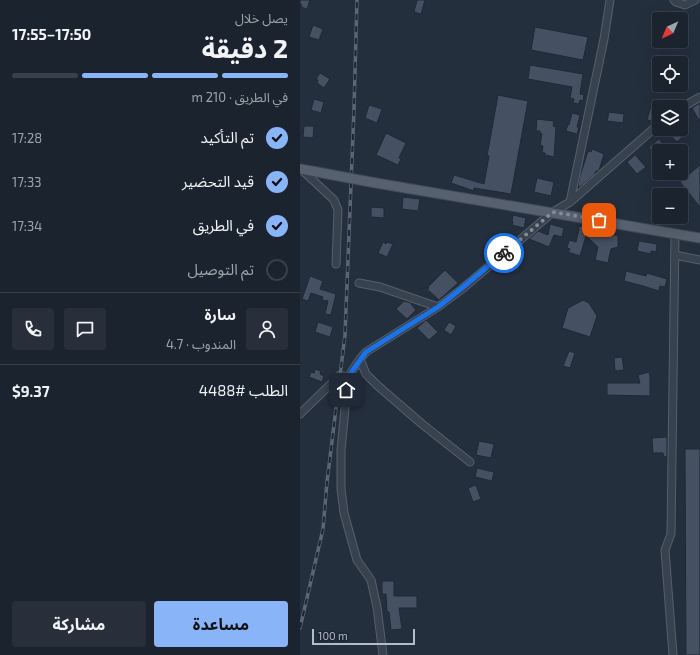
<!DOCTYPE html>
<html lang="ar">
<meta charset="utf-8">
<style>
:root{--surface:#1b232e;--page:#282f3a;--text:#f1f3f6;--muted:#a0a4aa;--line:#39404a;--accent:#8ab4f8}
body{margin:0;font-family:"Exo 2","Noto Sans Arabic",sans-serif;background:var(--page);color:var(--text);direction:rtl;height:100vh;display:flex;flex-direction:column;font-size:15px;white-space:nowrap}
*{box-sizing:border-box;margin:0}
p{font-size:13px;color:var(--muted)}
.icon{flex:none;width:22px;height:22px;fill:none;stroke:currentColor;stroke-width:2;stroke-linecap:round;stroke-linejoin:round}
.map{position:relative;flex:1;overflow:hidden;direction:ltr}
.sheet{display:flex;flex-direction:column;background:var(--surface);width:300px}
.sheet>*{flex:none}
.needle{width:26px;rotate:224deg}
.buttons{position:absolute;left:352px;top:12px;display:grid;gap:8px}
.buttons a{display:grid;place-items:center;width:36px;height:36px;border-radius:4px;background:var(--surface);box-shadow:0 4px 16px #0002,0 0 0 1px var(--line);font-size:20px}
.scale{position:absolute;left:12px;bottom:10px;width:103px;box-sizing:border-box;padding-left:4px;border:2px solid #b4bcc9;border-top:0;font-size:11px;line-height:14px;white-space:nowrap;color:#b4bcc9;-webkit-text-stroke:3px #1d2633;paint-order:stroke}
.pin{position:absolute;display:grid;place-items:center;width:34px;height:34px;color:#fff;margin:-17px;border-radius:8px;box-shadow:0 2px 6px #0006}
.courier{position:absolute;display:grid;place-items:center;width:40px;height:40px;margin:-20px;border:3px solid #1a73e8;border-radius:50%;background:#fff;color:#222;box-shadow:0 1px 5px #0007}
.summary em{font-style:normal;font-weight:700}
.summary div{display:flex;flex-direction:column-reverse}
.summary{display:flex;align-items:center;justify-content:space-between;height:68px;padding:0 12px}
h1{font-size:26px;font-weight:700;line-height:30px}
.bar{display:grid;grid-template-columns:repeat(4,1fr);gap:6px 4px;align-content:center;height:48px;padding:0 12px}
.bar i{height:5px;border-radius:3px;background:var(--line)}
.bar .current{background:var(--accent)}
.bar p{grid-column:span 4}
.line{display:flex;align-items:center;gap:10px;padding:0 12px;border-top:1px solid var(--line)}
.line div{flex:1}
.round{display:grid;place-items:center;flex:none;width:42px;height:42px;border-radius:4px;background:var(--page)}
ol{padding:0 12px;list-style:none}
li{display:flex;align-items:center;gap:12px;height:44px}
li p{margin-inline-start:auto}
li .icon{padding:4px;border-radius:50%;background:var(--accent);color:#111;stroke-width:4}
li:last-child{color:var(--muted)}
li i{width:22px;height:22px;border:2px solid var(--line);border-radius:50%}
.primary-button{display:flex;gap:8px;margin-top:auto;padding:8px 12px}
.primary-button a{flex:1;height:46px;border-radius:4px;background:var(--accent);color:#111;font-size:16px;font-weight:700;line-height:46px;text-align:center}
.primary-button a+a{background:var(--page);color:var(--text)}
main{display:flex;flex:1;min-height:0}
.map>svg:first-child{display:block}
.building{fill:#455162;stroke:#1f2835}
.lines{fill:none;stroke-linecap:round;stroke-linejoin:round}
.minor-casing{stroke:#565f6c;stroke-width:9}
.major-casing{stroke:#414a57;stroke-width:11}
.minor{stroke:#38414e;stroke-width:7}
.major{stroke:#56606e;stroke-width:9}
.rail-casing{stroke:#5a6575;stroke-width:3.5}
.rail{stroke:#1d2633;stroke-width:2;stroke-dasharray:6;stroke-linecap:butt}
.major-bridge-casing{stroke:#414a57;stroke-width:11;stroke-linecap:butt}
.major-bridge{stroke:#56606e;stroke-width:9}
.done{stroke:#828b98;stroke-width:4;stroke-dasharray:0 7.2}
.route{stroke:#1a73e8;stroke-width:5}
</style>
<main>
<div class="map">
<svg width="400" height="655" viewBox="0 0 400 655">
<rect width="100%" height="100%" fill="#242f3e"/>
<!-- building -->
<path class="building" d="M0,0H10L7,9L1,7L2,5L0,4Z
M117,0H125L121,14L114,12Z
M13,25L23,29L19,40L9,37Z
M235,27L288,37L283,60L231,50Z
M230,65L283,74L280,94L284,95L283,101L280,100L279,104L273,103L274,99L270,98L272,87L228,79Z
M20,73L30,79L24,88L17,83L18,80L16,79Z
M198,95L228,101L211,194L174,188V191L151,183L154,175L184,184L189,156H187Z
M14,99L24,102L21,113L11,110Z
M400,103V122L392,108Z
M69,105L82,109L77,123L65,118Z
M351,105L359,107L357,120L354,121L347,120Z
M309,112L324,114L323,123L307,121Z
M272,113L280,115L277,127H279L277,134L266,131L268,124L269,125Z
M237,119L254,121L253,126L256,127L254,157L245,155V153H242L243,146L240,145L242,134L240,133V131H236Z
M4,126H14L13,138L3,137Z
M364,129H380L385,135L377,142L370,135L367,138L361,132Z
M86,133L106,143L99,158L101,159L98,165L76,155Z
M359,139L368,151H359V153L355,156L349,147Z
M292,149L304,154L299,170L298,171H296L294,175L280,187L278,186L280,176L288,151L291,152Z
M335,155L346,167L337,174L327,162Z
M400,165V207L380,182Z
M237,178L254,182L251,196L234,192Z
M103,197L120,199L118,211L102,209Z
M71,207L84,208V218L71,217Z
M213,215L226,218L224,228L212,225L213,222L212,221Z
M250,224L264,228L262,237L254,235L249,247L229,239L238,231L248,235Z
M280,226L310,235H318V247L311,249L308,263L295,260L298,247L286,236L280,256L268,252L270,249L267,248L269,240L276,242L279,229L277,227H280Z
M339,241L357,244L356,252L351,251V254L337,251Z
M83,242L86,244L87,242L93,244L87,257L78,253Z
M145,270L158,283L139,300L127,289L129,288L128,287Z
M326,271L346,276L347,273L367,279L365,287L360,286L359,291L343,286L324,281Z
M10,276L23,281L20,289L36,294L31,315L25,314L28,301L22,300L23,297L11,293L8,301L2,299Z
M283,300L289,303L297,316L290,337L262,328L268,308Z
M104,301L111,303V304L116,310L107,319L96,309Z
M126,320L138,332L129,340L117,328Z
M18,322L33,327L30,337L15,332Z
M149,322L156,326L151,335L144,330Z
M269,351L275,353L270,368L263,366Z
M322,357L324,370L315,371L314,358Z
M15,369L21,371L20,374L24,376L22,382L9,377L11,372L14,373Z
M349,372L350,377V396L307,395V383H340L338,375Z
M367,437V456L364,457L363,453H353L352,438Z
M179,441L194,444L191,458L176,455Z
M385,449H400V655H386Z
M177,468L194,472L192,481L175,477Z
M176,485L181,499L173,502L168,488Z
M82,581H94V596H117V608H99L102,629L91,630L89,612H87L86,594H82Z"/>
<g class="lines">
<!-- minor casing -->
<g class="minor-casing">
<path id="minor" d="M374,0L376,2L385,5L395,0
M381,108L400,97
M1,169L34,200L38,210L36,264
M270,202L304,39L310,0
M375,255L400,260
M59,283L80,287L138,307
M60,359L66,374L78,386L122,424L170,462
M48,377L41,450V489L44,513L57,560L71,580L77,607L83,655
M0,414L40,375L48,377L60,359L66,352L138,307L162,289L253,212L270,202L359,124
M373,655L365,550L371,534L375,234"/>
</g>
<!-- major casing -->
<g class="major-casing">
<path id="major" d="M0,169L17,172
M76,183L400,238"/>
</g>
<!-- minor -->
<use href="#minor" class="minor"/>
<!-- major -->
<use href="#major" class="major"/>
<!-- rail casing -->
<g class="rail-casing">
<path id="rail" d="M0,628L23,529L27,482L45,335L54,109L57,0"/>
</g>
<!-- rail -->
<use href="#rail" class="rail"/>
<!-- major-bridge casing -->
<g class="major-bridge-casing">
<path id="major-bridge" d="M17,172L76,183"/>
</g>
<!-- major-bridge -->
<use href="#major-bridge" class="major-bridge"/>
</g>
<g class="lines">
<!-- done -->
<path class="done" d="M204,253L253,212L299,220"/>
<!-- route -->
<path class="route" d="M46,390L48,377L66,352L138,307L162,288L204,253"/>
</g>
</svg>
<div class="buttons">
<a><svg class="needle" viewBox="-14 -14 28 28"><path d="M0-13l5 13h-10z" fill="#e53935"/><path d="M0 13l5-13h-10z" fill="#a0a4aa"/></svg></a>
<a><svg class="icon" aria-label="locate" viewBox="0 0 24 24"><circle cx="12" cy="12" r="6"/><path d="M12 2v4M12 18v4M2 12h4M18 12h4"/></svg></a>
<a><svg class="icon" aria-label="layers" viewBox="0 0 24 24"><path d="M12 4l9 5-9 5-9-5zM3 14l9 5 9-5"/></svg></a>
<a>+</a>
<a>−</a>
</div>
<div class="scale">100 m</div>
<div class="pin" style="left:299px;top:220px;background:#ea580c"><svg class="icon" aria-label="bag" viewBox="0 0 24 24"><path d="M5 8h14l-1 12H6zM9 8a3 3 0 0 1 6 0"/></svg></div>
<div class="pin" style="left:46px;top:390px;background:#1f2937"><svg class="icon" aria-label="home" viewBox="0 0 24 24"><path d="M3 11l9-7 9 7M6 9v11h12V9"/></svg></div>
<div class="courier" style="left:204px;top:253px"><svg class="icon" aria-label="bike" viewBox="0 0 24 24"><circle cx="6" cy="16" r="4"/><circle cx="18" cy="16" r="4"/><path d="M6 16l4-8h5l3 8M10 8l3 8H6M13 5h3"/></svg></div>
</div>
<section class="sheet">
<div class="summary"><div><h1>2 دقيقة</h1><p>يصل خلال</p></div><em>17:50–17:55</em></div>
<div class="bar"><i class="current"></i><i class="current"></i><i class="current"></i><i></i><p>في الطريق · 210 m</p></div>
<ol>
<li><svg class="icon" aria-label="check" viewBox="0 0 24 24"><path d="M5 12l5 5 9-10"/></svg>تم التأكيد<p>17:28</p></li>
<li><svg class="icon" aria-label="check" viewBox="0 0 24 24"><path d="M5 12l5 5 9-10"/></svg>قيد التحضير<p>17:33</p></li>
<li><svg class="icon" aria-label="check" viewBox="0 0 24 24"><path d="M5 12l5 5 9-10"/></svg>في الطريق<p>17:34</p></li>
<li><i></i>تم التوصيل</li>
</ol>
<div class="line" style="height:72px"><a class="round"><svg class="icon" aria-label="person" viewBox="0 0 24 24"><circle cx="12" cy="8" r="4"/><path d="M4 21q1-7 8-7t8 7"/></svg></a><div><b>سارة</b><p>المندوب · 4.7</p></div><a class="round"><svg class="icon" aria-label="chat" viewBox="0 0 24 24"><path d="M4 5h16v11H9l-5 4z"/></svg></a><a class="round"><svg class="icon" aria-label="phone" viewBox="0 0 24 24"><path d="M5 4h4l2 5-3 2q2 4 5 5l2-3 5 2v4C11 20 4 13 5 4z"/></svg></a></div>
<div class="line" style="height:52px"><div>الطلب #4488</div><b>$9.37</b></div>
<div class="primary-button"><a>مساعدة</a><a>مشاركة</a></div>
</section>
</main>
